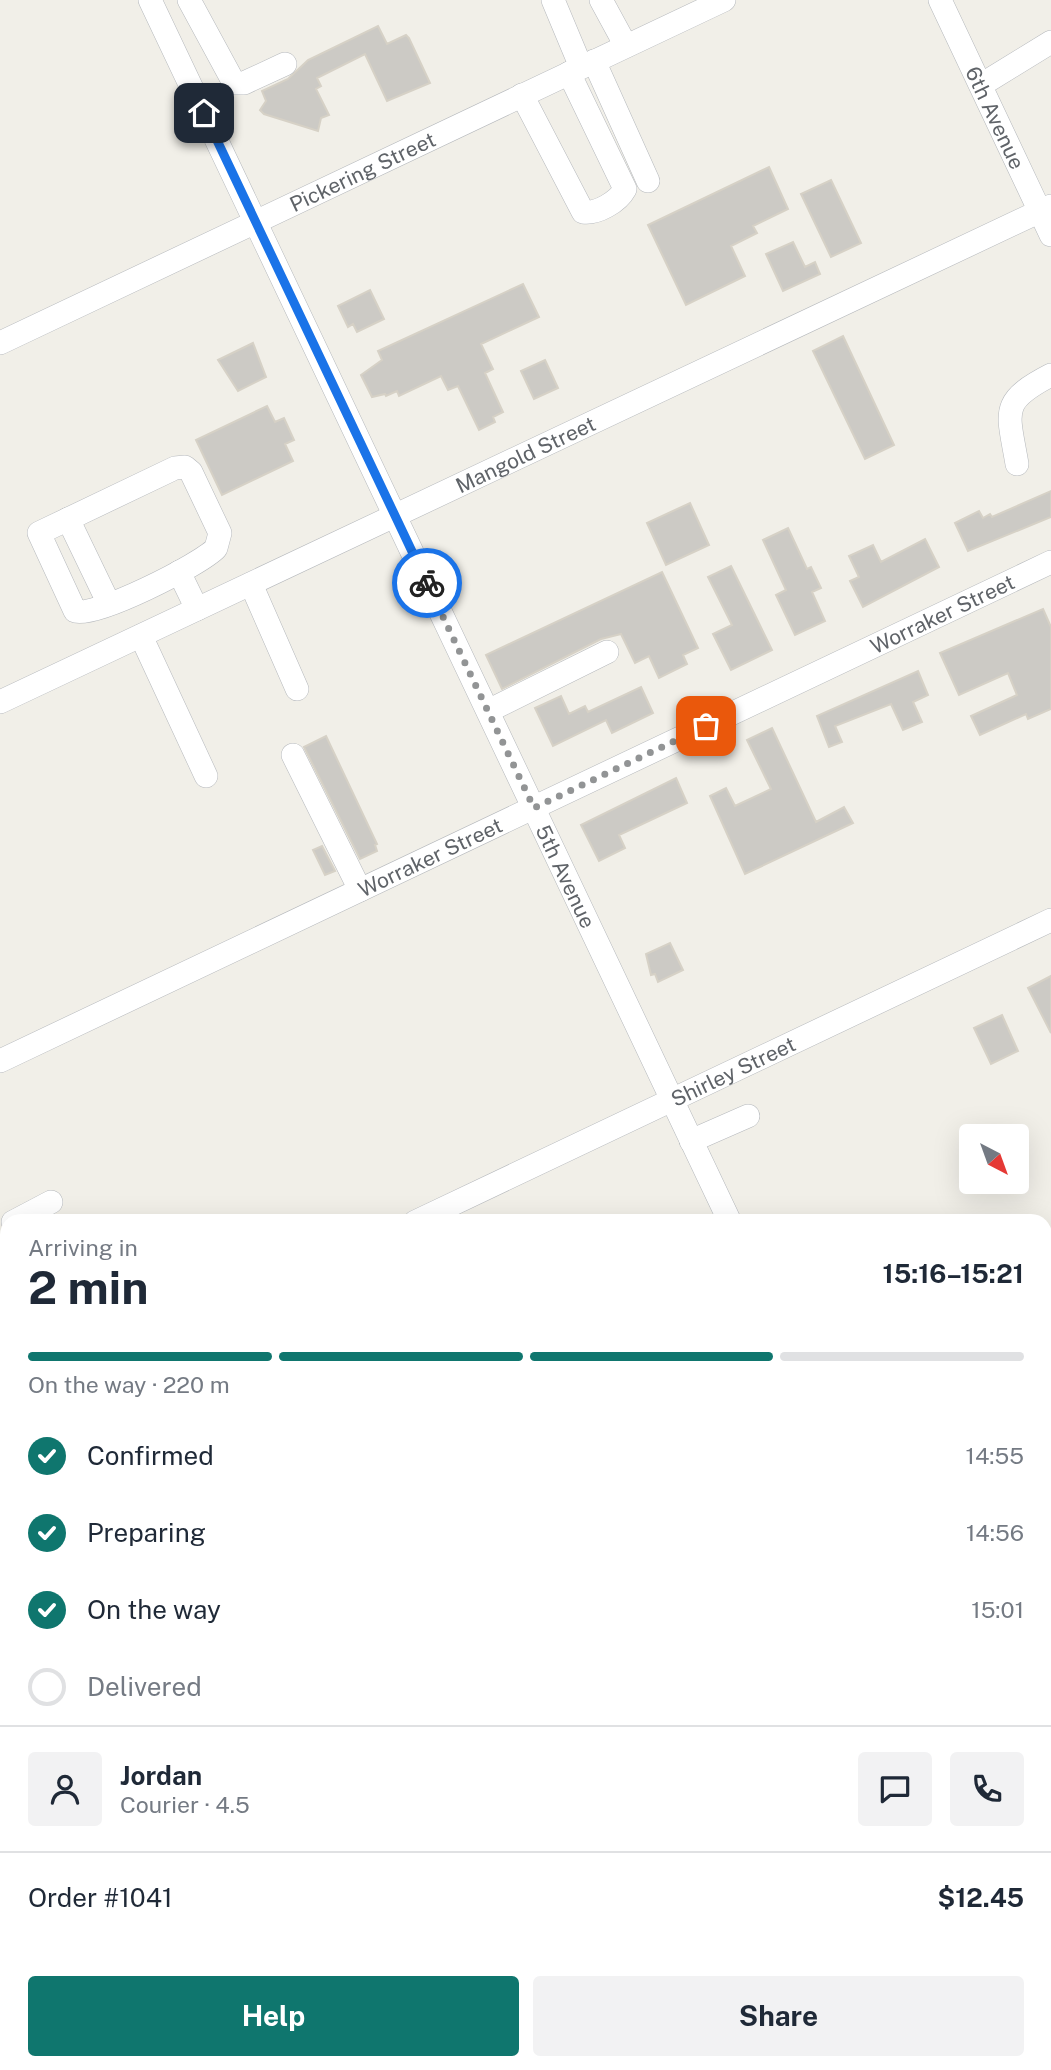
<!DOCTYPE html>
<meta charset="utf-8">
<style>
:root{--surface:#fff;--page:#f2f2f3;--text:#1f2937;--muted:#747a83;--line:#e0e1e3;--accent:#0f766e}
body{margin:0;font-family:"Public Sans",sans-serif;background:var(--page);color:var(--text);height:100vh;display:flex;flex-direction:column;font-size:26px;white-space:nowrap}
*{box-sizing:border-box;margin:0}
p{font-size:23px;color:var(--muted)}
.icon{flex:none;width:38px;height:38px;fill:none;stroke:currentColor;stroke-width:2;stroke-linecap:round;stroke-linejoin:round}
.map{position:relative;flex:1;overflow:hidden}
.side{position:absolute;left:0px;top:1214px;width:1052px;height:856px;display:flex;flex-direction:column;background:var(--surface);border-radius:21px 21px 0 0;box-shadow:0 7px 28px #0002}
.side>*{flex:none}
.needle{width:46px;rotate:139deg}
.tools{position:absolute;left:959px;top:1124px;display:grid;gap:14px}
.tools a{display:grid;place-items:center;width:70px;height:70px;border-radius:7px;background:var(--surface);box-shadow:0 7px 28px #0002;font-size:35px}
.pin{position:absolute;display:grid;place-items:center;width:60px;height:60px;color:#fff;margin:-30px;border-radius:14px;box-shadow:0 4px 10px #0006}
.courier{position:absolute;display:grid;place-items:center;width:70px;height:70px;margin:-35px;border:5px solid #1a73e8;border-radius:50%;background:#fff;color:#222;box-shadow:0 2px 9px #0007}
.head em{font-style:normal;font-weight:700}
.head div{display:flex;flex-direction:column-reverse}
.head{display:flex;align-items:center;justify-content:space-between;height:119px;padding:0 28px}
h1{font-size:46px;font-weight:700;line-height:52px}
.bar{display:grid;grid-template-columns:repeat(4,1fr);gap:10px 7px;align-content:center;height:84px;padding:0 28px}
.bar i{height:9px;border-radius:5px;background:var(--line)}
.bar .active{background:var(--accent)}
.bar p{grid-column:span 4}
.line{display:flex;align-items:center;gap:18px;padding:0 28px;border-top:2px solid var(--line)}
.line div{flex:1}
.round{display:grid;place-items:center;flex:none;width:74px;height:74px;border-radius:7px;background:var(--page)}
ol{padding:0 28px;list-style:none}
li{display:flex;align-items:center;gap:21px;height:77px}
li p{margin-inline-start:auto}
li .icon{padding:7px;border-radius:50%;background:var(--accent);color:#fff;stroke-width:4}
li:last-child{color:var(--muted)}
li i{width:38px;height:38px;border:4px solid var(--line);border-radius:50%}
.primary-button{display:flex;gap:14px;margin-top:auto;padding:14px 28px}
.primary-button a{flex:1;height:80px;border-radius:7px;background:var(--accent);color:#fff;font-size:28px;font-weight:700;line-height:80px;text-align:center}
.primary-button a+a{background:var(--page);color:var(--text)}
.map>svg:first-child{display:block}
.building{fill:#cccac5;stroke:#d6d1c6;stroke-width:2}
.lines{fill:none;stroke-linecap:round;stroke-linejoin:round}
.minor-casing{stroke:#b5b8bc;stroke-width:24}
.minor{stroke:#fff;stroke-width:23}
.done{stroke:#929495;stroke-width:7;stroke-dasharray:0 12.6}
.route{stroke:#1a73e8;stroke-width:9}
.labels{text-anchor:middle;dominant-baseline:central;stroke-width:7;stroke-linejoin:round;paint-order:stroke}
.street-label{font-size:21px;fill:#5f6368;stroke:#fff}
</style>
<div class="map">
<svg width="1051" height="2070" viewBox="0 0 1051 2070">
<rect width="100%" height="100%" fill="#f1efe8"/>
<!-- building -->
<path class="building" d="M378,26L387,44L406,35L409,38L430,83L387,101L365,54L317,78L321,86L316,89L329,115L321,118L318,131L264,114L260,110L266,101L262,91L288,79L308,60Z
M769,167L788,209L753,226L757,233L731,246L745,276L686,305L648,225Z
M831,180L861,243L831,257L801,194Z
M793,242L805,267L815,262L820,274L783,291L766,254Z
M523,284L539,317L481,344L493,369L485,373L503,412L493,417L495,422L479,430L458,386L448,390L441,376L399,396L397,391L386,396L385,394L372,397L361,375L382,360L378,351Z
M370,290L384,319L357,332L353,324L348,327L338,306Z
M843,336L894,445L865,459L813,351Z
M253,343L266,377L238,391L218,360Z
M545,360L558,388L534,399L521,371Z
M267,406L275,422L284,418L294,440L285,444L293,461L222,495L196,440Z
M1051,491V517L968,551L955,523L979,511L983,518L990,514L992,517Z
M690,503L709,545L666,565L647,523Z
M788,528L807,569L811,567L821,588L812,592L825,621L795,635L776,595L786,590L763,540Z
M925,539L939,567L863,607L850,581L859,577L849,556L873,545L881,562Z
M731,566L772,650L731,670L713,634L732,625L708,577Z
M662,572L698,648L683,655L687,664L659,678L649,656L635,663L621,634L601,639L502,689L486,655Z
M1043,609L1051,627V709L1028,719L1026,714L980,735L971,716L1017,695L1008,673L959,695L940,653Z
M918,671L928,695L913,702L922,722L903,730L891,704L835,726L842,742L829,747L817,716Z
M641,687L653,713L612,733L606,720L553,746L535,708L561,696L569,714L585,706L588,712Z
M772,728L816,822L844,807L853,823L745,874L710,796L726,788L735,806L771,789L747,740Z
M326,736L377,844L375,845L377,851L360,859L304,747Z
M676,778L687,803L619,835L625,848L599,861L581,825Z
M322,846L335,871L325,875L313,850Z
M670,943L683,970L658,982L655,974L651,975L646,954Z
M1051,976V1033L1028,988Z
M1002,1015L1018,1051L991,1064L974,1028Z"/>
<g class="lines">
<!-- minor casing -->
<g class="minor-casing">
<g id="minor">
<path id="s1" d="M150,0L730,1222"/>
<path d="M189,0L234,83H244L285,64"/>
<path d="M553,0L581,67"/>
<path d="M601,0L626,46"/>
<path id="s2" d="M940,0L1051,235"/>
<path d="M594,61L648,181"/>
<path d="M981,85L1051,42"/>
<path d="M522,95L583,212C597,214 618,202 625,189L569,73"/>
<path id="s3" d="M0,343L724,0"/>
<path d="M1017,464C1008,411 999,402 1051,375"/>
<path d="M185,467L191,472L220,533L216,548C202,564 91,620 75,611L39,533L175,468Z"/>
<path d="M68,519L109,604"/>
<path d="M179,572L197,609"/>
<path d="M251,584L297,689"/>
<path d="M141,636L206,776"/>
<path id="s4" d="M0,702L1051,206"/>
<path d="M488,711L607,652"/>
<path d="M293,755L360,890"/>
<path id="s5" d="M0,1061L1051,562"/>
<path d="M691,1141L748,1116"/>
<path d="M13,1222L51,1202"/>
<path id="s6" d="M415,1222L1051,920"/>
<path d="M1045,1283L1051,1280"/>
<path d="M0,1345L7,1360"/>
<path d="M0,1419L7,1416"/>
<path d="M1045,1645L1051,1642"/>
<path d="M0,1779L7,1776"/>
<path d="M1045,1888L1051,1901"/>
<path d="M1045,2006L1051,2003"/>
<path d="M340,2063L344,2070"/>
<path d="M147,2070L161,2063"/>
<path d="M908,2070L923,2063"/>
</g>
</g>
<!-- minor -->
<use href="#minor" class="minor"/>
</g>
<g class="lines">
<!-- done -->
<path class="done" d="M427,583L534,808L706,726"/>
<!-- route -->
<path class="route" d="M204,113L427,583"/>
</g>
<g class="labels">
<!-- street labels -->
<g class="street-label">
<text stroke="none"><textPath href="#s2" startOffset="130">6th Avenue</textPath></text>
<text stroke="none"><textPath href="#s3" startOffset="401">Pickering Street</textPath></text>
<text stroke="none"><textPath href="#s4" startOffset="581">Mangold Street</textPath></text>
<text stroke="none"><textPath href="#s5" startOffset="1043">Worraker Street</textPath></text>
<text stroke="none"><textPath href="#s5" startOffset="476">Worraker Street</textPath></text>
<text stroke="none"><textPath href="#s1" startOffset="970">5th Avenue</textPath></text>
<text stroke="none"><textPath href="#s6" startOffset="352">Shirley Street</textPath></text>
</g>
</g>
</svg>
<div class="tools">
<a><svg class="needle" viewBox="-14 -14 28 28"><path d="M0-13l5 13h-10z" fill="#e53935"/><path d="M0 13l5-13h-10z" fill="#747a83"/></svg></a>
</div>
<div class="pin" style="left:706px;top:726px;background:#ea580c"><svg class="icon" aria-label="bag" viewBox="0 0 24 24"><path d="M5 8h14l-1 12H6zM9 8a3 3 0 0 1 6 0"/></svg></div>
<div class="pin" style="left:204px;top:113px;background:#1f2937"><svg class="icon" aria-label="home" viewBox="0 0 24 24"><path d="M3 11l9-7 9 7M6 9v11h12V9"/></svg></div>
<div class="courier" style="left:427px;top:583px"><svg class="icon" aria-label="bike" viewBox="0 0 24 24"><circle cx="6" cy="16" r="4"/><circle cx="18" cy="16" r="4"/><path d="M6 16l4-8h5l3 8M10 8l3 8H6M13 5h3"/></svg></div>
<section class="side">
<div class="head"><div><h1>2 min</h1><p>Arriving in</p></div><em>15:16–15:21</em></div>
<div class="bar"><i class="active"></i><i class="active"></i><i class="active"></i><i></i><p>On the way · 220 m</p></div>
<ol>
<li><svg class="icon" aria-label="check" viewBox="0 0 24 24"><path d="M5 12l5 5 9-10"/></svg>Confirmed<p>14:55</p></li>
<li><svg class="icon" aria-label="check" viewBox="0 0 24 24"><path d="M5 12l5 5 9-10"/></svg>Preparing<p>14:56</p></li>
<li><svg class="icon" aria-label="check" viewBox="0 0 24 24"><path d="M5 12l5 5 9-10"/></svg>On the way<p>15:01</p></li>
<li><i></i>Delivered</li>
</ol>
<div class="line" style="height:126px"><a class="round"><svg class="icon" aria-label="person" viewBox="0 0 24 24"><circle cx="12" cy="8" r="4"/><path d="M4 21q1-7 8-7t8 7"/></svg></a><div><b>Jordan</b><p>Courier · 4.5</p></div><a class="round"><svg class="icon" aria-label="chat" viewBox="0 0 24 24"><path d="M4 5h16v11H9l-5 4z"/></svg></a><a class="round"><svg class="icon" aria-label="phone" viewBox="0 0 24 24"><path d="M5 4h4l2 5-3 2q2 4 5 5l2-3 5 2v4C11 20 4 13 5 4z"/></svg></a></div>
<div class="line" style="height:91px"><div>Order #1041</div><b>$12.45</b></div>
<div class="primary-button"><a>Help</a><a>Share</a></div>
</section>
</div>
